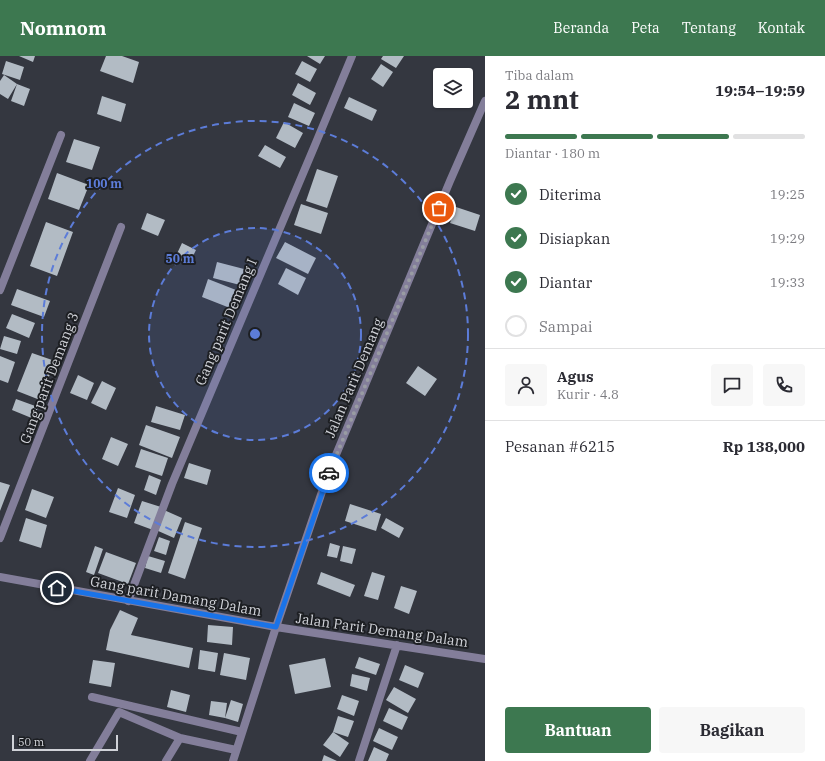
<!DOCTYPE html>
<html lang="id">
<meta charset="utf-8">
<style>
:root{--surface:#fff;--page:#f7f7f7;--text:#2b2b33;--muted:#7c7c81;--line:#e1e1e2;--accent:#3d7850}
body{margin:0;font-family:"IBM Plex Serif",serif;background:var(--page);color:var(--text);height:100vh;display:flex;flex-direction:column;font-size:15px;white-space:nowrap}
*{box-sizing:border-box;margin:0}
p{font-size:13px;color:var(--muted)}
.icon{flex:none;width:22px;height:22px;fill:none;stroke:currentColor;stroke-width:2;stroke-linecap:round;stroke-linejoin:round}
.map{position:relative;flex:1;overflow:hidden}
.drawer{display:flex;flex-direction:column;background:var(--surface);width:340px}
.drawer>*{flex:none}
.buttons{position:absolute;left:433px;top:12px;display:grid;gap:8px}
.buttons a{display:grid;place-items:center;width:40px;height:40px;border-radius:4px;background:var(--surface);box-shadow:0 1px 3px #0004;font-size:20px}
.scale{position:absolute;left:12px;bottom:10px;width:106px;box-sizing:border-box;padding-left:4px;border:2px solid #d0d2d8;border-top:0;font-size:11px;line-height:14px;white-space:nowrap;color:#d0d2d8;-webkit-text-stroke:3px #1d1f23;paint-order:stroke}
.pin{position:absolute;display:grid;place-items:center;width:34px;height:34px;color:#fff;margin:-17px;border:2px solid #fff;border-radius:50%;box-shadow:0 1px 4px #0007}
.courier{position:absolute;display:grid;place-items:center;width:40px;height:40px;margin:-20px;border:3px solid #1a73e8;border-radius:50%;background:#fff;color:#222;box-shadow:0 1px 5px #0007}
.overview em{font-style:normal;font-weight:800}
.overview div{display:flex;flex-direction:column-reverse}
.overview{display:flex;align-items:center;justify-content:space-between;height:68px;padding:0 20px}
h1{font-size:26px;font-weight:800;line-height:30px}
.bar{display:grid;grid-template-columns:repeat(4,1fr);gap:6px 4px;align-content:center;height:48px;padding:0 20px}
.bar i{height:5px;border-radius:3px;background:var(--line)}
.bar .on{background:var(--accent)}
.bar p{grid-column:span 4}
.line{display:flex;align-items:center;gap:10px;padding:0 20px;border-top:1px solid var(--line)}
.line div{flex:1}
.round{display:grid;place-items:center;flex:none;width:42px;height:42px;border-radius:4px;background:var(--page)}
ol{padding:0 20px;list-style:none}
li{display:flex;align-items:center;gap:12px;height:44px}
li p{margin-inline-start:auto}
li .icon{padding:4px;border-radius:50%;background:var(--accent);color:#fff;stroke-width:4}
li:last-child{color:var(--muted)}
li i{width:22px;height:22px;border:2px solid var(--line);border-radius:50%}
.button{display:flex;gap:8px;margin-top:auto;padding:8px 20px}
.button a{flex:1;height:46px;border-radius:4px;background:var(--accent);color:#fff;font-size:16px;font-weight:800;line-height:46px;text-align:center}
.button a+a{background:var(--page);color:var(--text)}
header{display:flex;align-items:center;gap:24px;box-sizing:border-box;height:56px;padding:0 20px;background:var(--accent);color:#fff}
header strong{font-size:19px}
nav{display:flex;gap:22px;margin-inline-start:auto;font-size:14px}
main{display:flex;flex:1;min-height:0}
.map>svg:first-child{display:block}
.building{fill:#b2bbc4}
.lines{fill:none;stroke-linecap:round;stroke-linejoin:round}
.street{stroke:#837e9a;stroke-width:8}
.done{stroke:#999ca3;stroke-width:4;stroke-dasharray:0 7.2}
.route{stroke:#1a73e8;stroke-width:5}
.ring{fill:none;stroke:#5c7cd8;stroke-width:2;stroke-dasharray:7 5}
.labels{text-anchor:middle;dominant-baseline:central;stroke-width:4;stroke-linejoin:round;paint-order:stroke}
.street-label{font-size:14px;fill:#d0d2d8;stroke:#1d1f23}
.centre{fill:#5c7cd8;stroke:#1d1f23;stroke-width:2}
.ring-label{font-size:12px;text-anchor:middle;font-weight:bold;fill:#5c7cd8;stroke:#1d1f23;stroke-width:4;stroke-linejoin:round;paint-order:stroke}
</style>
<header>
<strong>Nomnom</strong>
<nav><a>Beranda</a><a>Peta</a><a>Tentang</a><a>Kontak</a></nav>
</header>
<main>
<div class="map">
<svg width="485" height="705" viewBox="0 0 485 705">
<rect width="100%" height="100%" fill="#343740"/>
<!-- building -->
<path class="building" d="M19,0H35L33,6Z
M106,0H122L139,6L133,27L100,15Z
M307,0H325L320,8Z
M383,0H404L396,12L381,3Z
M6,5L24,11L20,24L2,18Z
M302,5L317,13L310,26L295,18Z
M381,8L393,16L383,31L371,23Z
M4,19L17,28L8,43L0,38V25Z
M298,27L316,37L310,49L292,39Z
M17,28L30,33L24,50L11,45Z
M102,40L126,48L121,66L97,58Z
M349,41L377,54L372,65L344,52Z
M294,47L315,57L309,70L288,61Z
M284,66L303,77L295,92L276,82Z
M74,83L100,91L92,114L66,106Z
M265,89L286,101L280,112L258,100Z
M317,113L338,120L327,152L306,145Z
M57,117L89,129L79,154L48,143Z
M301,148L328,157L321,178L294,169Z
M456,151L480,159L475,175L450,167Z
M147,157L165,164L158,180L141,173Z
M46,166L73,176L57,220L30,210Z
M285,186L316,202L308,218L276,202Z
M182,187L196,194L189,208L175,202Z
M217,206L244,213L240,229L213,222Z
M286,212L306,222L298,239L278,228Z
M208,223L236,234L230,252L202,241Z
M17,233L50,245L44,261L11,249Z
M12,258L35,267L29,282L6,272Z
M4,280L21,285L17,298L0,293Z
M32,297L55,305L40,344L17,335Z
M0,300L15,306L8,327L0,324Z
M418,310L437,323L425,340L406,327Z
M78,319L94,327L87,344L70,337Z
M102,325L116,332L106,354L91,347Z
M16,343L38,351L34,363L12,354Z
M156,350L185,359L180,374L151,366Z
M146,369L180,381L172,402L139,389Z
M111,381L128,388L118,410L102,403Z
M141,393L168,402L162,420L135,411Z
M189,407L211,414L207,429L184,422Z
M149,419L161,424L156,439L144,434Z
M0,426L10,429L0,455Z
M118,432L135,439L127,462L109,456Z
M32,433L54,441L46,462L25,454Z
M142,445L161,451L153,474L134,467Z
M350,448L381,458L376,475L345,465Z
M164,454L182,462L174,482L156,474Z
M26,462L47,469L41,492L19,485Z
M386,462L404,472L399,482L381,472Z
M185,466L202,472L185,523L168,517Z
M159,481L170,485L166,499L154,495Z
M330,487L340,490L337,502L327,500Z
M95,490L103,493L94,519L86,516Z
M343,490L356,493L352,508L340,505Z
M106,496L136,507L128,528L98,517Z
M148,500L165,505L161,517L145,512Z
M321,516L355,529L350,541L317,528Z
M372,516L385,520L378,544L364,540Z
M401,530L417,535L409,558L394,552Z
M120,554L138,562L131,579L193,592L189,612L106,594L110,574Z
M208,569L233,571L232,589L207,586Z
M200,594L218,597L215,616L198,613Z
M224,597L250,602L246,624L220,619Z
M359,601L380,608L376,619L355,612Z
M325,602L331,631L295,638L289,609Z
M93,604L115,607L111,631L89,627Z
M405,609L424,617L418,632L399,624Z
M352,618L370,622L367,635L350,630Z
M394,631L416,643L408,657L386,644Z
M171,634L190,639L186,656L167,651Z
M342,639L359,645L354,660L337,653Z
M231,644L243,648L238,666L225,662L209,659L211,645L227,647L225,662Z
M389,652L408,661L402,674L383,665Z
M338,660L354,665L348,681L333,676Z
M379,672L398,681L392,694L373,685Z
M333,676L349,687L340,701L323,689Z
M374,691L389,698L386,705H368Z
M324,699L337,705H322Z"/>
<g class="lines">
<!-- street -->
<path class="street" d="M0,234L61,79
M0,482L121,171
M0,521L276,571L485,603
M128,545L172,428L315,89L352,0
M92,641L242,676
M90,705L119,656L180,682
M166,705L180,682L236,694
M233,705L276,571L328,418L450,125L485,45
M359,705L397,589"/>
</g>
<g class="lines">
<!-- done -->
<path class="done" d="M329,417L439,152"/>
<!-- route -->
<path class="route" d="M57,532L276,571L329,417"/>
</g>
<!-- distance rings -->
<circle cx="255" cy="278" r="106" fill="#5c7cd8" fill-opacity=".12"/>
<g class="ring">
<circle cx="255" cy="278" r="106"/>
<circle cx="255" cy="278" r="213"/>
</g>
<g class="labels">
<!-- street labels -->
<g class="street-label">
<text transform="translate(226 266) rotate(-67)">Gang parit Demang I</text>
<text transform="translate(49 322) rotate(-69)">Gang parit Demang 3</text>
<text transform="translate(354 322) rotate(-67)">Jalan Parit Demang</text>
<text transform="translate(176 540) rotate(10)">Gang parit Damang Dalam</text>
<text transform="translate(382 574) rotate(8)">Jalan Parit Demang Dalam</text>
</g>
</g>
<circle cx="255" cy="278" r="6" class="centre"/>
<g class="ring-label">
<text x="104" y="132">100 m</text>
<text x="180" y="207">50 m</text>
</g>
</svg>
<div class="buttons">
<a><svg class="icon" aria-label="layers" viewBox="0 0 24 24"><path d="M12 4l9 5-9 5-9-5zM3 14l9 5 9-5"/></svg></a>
</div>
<div class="scale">50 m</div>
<div class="pin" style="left:439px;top:152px;background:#ea580c"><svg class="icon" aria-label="bag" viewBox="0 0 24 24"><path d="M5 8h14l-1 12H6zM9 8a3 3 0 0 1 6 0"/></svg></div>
<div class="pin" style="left:57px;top:532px;background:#1f2937"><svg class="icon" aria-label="home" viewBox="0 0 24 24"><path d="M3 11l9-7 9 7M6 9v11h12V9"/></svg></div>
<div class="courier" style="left:329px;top:417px"><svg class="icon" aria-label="car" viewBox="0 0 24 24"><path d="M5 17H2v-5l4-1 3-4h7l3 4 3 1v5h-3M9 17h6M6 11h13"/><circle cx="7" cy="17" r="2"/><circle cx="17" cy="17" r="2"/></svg></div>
</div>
<section class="drawer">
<div class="overview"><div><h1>2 mnt</h1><p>Tiba dalam</p></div><em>19:54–19:59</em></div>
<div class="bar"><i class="on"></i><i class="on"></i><i class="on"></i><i></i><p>Diantar · 180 m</p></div>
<ol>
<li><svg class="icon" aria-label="check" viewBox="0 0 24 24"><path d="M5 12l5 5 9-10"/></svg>Diterima<p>19:25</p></li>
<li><svg class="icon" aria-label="check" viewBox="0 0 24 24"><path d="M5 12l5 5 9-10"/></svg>Disiapkan<p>19:29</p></li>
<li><svg class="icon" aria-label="check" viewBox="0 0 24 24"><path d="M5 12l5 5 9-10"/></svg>Diantar<p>19:33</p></li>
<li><i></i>Sampai</li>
</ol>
<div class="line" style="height:72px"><a class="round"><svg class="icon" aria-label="person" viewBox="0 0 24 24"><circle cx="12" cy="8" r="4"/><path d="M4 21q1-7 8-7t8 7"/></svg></a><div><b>Agus</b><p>Kurir · 4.8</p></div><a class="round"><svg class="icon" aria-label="chat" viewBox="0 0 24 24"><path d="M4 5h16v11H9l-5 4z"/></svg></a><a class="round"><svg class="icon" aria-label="phone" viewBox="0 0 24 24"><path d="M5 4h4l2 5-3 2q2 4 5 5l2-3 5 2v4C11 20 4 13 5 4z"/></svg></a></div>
<div class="line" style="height:52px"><div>Pesanan #6215</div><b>Rp 138,000</b></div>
<div class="button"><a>Bantuan</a><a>Bagikan</a></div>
</section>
</main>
